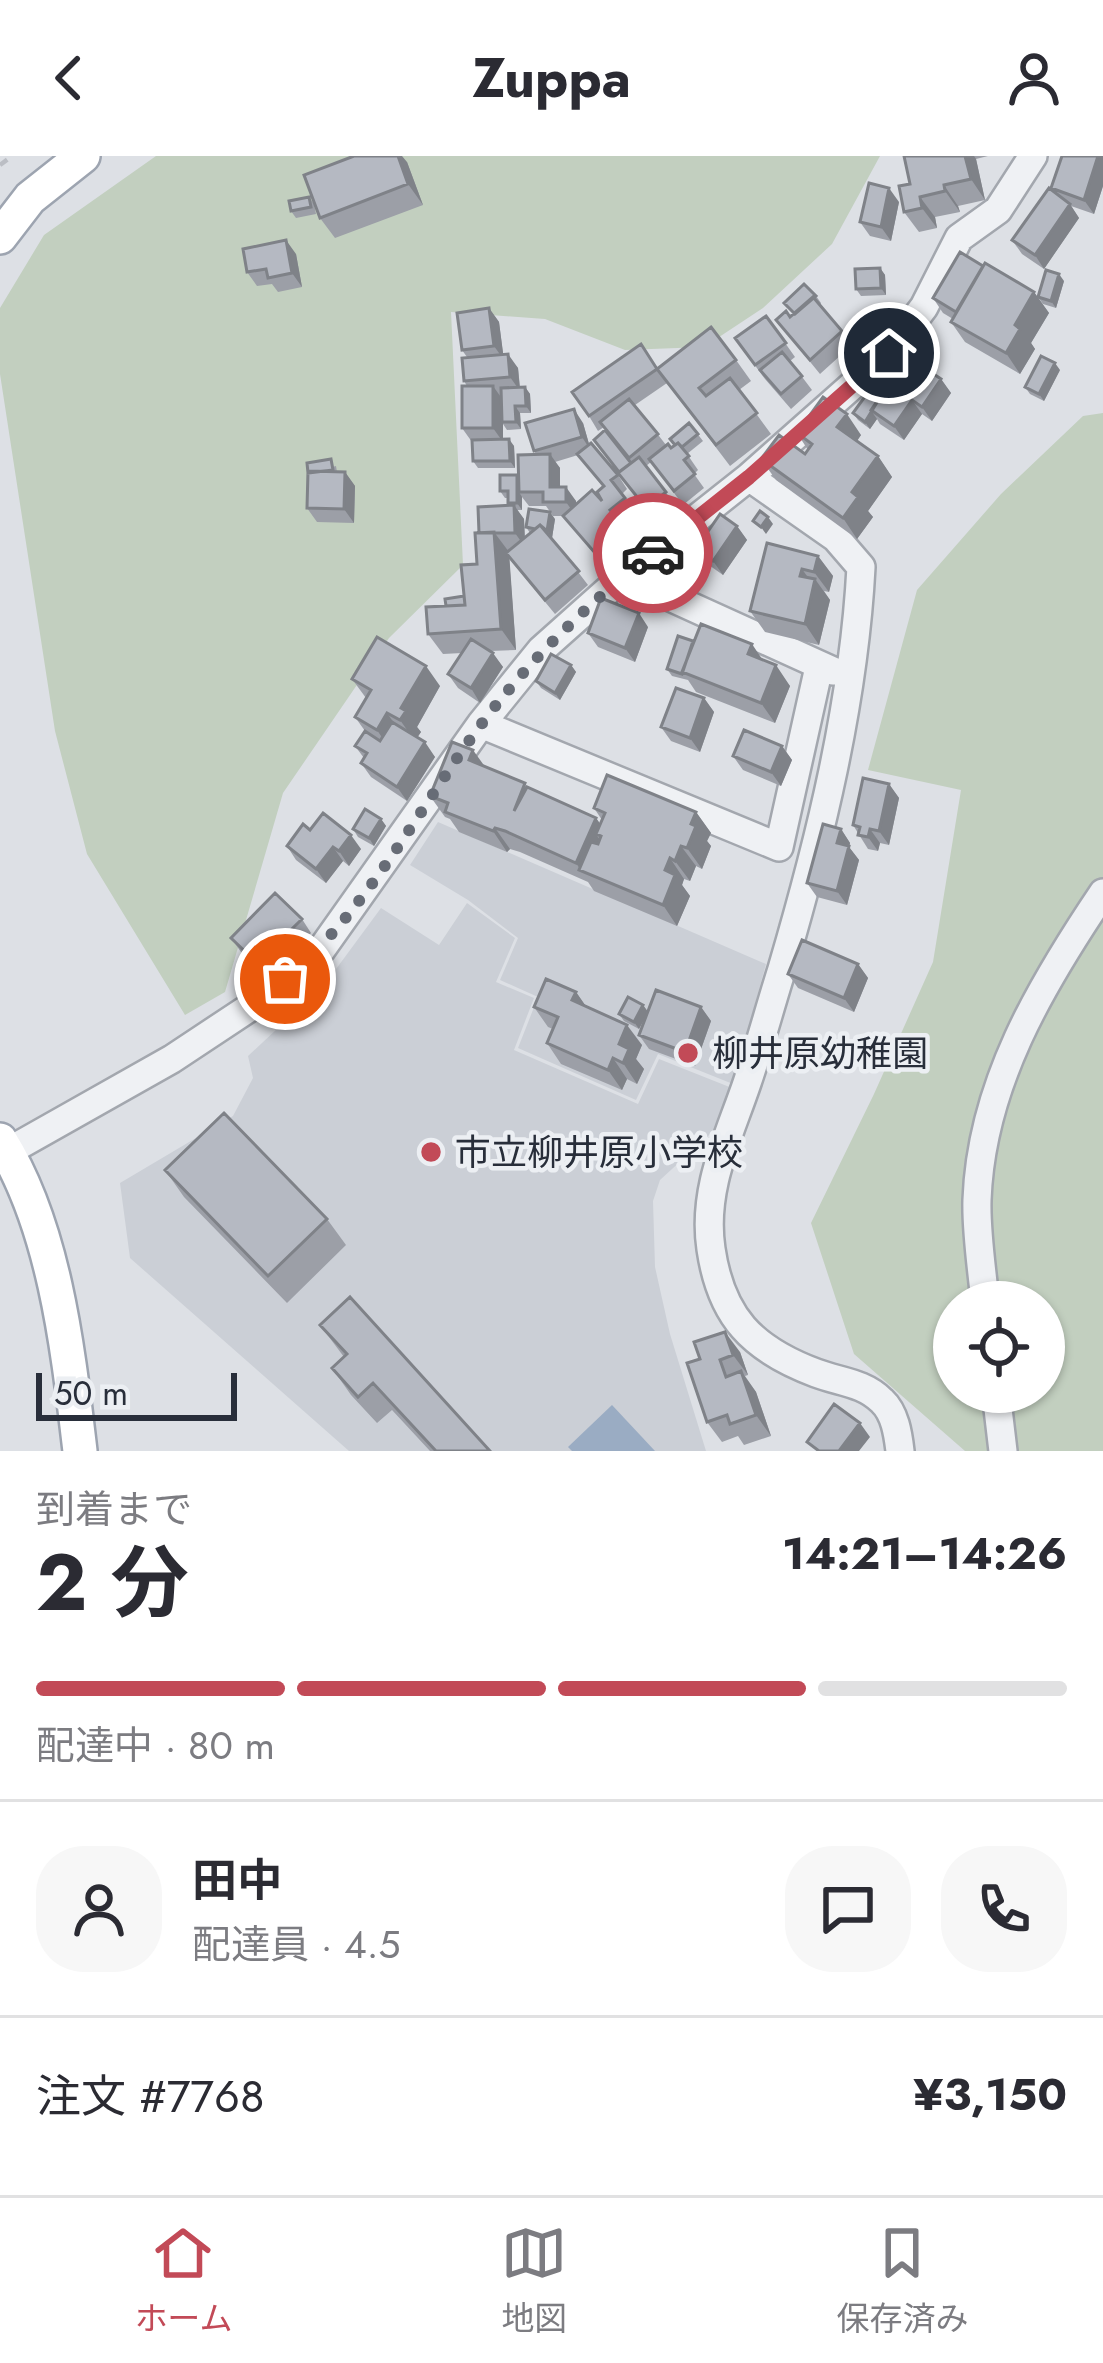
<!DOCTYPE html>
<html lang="ja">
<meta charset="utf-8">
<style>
:root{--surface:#fff;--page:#f7f7f7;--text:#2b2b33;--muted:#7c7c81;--line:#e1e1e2;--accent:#c24a57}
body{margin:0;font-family:Jost,"Noto Sans JP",sans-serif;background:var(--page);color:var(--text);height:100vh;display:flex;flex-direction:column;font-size:45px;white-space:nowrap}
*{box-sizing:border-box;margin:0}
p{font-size:39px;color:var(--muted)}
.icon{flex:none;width:66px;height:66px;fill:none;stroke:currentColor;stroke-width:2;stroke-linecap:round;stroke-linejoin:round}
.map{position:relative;height:1295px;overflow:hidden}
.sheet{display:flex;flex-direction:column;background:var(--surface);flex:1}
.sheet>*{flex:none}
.fabs{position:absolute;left:933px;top:1125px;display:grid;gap:24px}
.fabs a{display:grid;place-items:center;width:132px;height:132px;border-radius:50%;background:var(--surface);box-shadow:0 3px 9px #0004;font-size:60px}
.scale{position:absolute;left:36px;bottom:30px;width:201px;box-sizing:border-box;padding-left:12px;border:6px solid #282e3a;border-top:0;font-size:33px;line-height:42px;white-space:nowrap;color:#282e3a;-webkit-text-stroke:9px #eceff3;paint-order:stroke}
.pin{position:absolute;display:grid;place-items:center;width:102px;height:102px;color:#fff;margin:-51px;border:6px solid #fff;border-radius:50%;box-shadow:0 3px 12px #0007}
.courier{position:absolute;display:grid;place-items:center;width:120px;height:120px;margin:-60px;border:9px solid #c24a57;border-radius:50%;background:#fff;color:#222;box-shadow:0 3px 15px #0007}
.head em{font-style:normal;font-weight:700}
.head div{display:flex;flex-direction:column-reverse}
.head{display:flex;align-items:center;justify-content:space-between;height:204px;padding:0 36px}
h1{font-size:78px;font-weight:700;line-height:90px}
.bar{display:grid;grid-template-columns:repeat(4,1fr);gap:18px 12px;align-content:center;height:144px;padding:0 36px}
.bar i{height:15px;border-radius:9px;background:var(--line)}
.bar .selected{background:var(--accent)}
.bar p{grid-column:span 4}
.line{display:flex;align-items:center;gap:30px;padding:0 36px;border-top:3px solid var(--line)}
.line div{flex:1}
.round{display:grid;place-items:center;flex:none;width:126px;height:126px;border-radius:48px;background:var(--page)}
header{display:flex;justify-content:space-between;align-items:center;height:156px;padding:0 36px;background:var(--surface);font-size:54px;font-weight:700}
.tab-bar{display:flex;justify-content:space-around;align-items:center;height:168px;border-top:3px solid var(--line);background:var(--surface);font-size:33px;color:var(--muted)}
.tab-bar a{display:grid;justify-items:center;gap:6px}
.tab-bar .selected{color:var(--accent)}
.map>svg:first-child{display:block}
.built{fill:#cbcfd6}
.green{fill:#c2cfbf;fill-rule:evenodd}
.water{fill:#9aacc3}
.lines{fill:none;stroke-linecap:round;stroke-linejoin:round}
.minor-casing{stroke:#a3a7ae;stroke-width:32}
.major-casing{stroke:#9da4b0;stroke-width:38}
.path{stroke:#bbbec4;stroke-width:4.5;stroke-dasharray:9 9;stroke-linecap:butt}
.minor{stroke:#eff1f4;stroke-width:27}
.major{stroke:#fff;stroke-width:33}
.wall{fill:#9c9fa7;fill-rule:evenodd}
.shaded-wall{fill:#7f8288}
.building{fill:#b5b9c2;stroke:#7f8288;stroke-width:3}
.done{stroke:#676c76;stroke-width:12;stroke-dasharray:0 21.6}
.route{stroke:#c24a57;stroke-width:15}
.poi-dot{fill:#c24a57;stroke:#eceff3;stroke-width:4.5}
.labels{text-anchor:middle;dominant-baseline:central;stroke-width:9;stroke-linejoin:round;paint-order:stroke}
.poi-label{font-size:36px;fill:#282e3a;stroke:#eceff3;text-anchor:start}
</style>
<header><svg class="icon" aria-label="back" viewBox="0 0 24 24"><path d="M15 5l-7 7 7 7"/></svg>Zuppa<svg class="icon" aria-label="person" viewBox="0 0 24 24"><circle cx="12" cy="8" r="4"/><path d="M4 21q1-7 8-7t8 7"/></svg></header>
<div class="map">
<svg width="1103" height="1295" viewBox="0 0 1103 1295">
<rect width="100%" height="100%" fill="#dde0e5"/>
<!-- built -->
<path class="built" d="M438,666L766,808L733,928L658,898L636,944L518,892L538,841L500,824L518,782L468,744L410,709Z
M467,747L515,782L496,826L534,842L514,894L638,948L659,903L732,932L720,969L660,1024L653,1045L655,1111L670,1178L706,1295H349L130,1102L120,1027L233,960L253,922L248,900L325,828L381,752L439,789Z"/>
<!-- green -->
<path class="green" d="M156,0H880L832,88L763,152L704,191L625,194L545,163L451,156L463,409L389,482L283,637L225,836L185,859L87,698L55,575L0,218V152L44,79Z
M1103,257V1295H965L854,1198L811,1067L874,938L933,806L961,634L868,614L917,434L1001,338L1083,260ZM954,1146H1044V1236H954Z"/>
<!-- water -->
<path class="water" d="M612,1249L655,1295H572L568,1291Z"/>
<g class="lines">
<!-- minor casing -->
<g class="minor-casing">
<path id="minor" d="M749,321L836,382L861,411C854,546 820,684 782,813C770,851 760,889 747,927C728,983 702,1033 711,1093C721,1161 752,1193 816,1217C839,1226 863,1226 882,1245C895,1257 898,1278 900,1295
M624,420L833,515
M481,568L779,691L819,511
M0,1000L172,903L249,852L321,794L481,568L541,494L624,420L749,321L889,197L924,151L959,82L998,54L1033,0
M985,1146C982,1113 976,1077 977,1044C981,929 1041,829 1103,737
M996,1236L1003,1295"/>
</g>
<!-- major casing -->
<g class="major-casing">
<path id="major" d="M0,81L30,42L83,0
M0,984C55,1072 68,1194 80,1295"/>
</g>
<!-- path -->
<path class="path" d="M0,9L12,0"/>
<!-- minor -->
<use href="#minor" class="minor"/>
<!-- major -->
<use href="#major" class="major"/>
</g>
<!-- wall -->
<path class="wall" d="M904,0H988L976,3L985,44L958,50L960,56L935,61L937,72L919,76L904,56L910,28Z
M1103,0V30L1094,58L1071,50L1079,62L1044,113L1022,98L1012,84L1051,32Z
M407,6L423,49L335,82L320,62Z
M309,41L314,48L316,58L296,62L291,55Z
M899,46L891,85L870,80L860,66Z
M296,98L302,131L278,136L272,128L257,130L247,116Z
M983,110L1034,136L1049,157L1031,187L1035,193L1020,218L965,186L951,166L953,163L943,157L933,142Z
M880,112L885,119L886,139L861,140L856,133Z
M1064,125L1056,152L1043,148L1038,141Z
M816,140L821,147L820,149L852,189L820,218L776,164L790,161L794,159L784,147Z
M489,152L499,166L503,198L518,212L520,231H525L530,238L531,257H520L521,273L507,274L503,268V283L514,290L515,312H478L473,305L472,286L462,272L467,230L464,225L467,201L462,194Z
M766,160L795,201L790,205L812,234L791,253L765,223L735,182Z
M736,204L751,225L739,234L771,278L730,310L667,227L635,249L666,289L671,292L675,289L689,267L703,285L687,298L698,314L694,318L704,332L683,349L651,306L646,310L676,350L656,366L618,317L631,307L604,271L598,275L589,260L658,213Z
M878,207L941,223L951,237L932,265L922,258L904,284L880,268L877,263L870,273L858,264L853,257L885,232L878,222L883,214Z
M1060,214L1044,245L1030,238L1025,231Z
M583,267L589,288L618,319L627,333L622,338L635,356L621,367L635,385L605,411L563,360H553L546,350H529L522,341V354H517L524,363L525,381L530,377L526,371L555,363L552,382L588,429L555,458L509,402L516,494L490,495L503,511L480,547L458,532L448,518L462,497L443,498L428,478L446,450L464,440L477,408L479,377L510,350L508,342H505L500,335L536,298L534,295ZM578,299L603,331L602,345L576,348V345L560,331V312L555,306Z
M797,277L861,279L857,285L878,300L892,321L868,355L873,361L857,383L776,324L761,303L805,298L808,294Z
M336,310L337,316H345L355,330L354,367L317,366L307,352L308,317Z
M737,370L747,384L723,419L706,407L696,393Z
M818,400L833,420L829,436L824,435L830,444L819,489L765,476L750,455Z
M648,471L635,506L598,491L588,477Z
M763,504L790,530L775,567L696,536L688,524L672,520L667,513Z
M571,509L576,516L560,544L541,532L536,525Z
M352,523L440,530L417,571L421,576L417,581L435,601L407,645L371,621L361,607L364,602L355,590L365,575L355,561L366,542Z
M704,542L714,556L700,596L671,585L661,571Z
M782,590L792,604L781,630L743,614L733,600Z
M484,610L596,662L600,668L602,664L594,652L696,656L711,677L707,685L711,690L702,713L696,710L690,725L684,723L682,729L690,740L677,770L594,735L588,726L520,696L510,693L507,696L459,676L450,663L445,661L430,640Z
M889,628L899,642L889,689L880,687L878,695L868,693L853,669Z
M381,663L386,670L374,690L358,681L353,673Z
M841,673L850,687L849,691L859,704L847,749L817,741L807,727Z
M310,674L361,693L349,710L343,705L326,727L296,704L287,690Z
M302,763L311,777L267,822L241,796L231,782Z
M858,808L868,822L854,856L798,832L788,818Z
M576,836L586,851L642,889L636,903L644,913L637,928L627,923L622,934L561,908L547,887L553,873L548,871L534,851Z
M643,849L648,856L701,851L711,865L695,910L649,893L639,879L647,858L639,873L624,865L619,858Z
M165,1014L327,1063L346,1089L287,1147L184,1041Z
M320,1169L490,1295H430L392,1254L377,1267L351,1239L332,1212L344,1201Z
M740,1196L748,1219L745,1220L756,1236L771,1280L744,1289L738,1280L722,1286L707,1266L700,1203Z"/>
<!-- shaded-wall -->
<path class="shaded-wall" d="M398,0H402L407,6L423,49L408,28Z
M965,0H974L976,3L985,44L971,23Z
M1098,0H1103V30L1094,58L1084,44Z
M944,29L958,50L960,56L945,35Z
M889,32L899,46L891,85L881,71Z
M920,41L935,61L937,72L922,52Z
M1070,48L1079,62L1044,113L1035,99Z
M286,84L296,98L302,131L292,117Z
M880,112L885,119L886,139L881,132Z
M1059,118L1064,125L1056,152L1051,145Z
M1034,136L1049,157L1031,187L1035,193L1020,218L1006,197L1015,169Z
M489,152L499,166L504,204L494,190Z
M508,198L518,212L520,235L510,221Z
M1055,207L1060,214L1044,245L1039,238Z
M941,223L951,237L932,265L922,251Z
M493,230L503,244V286L493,272Z
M525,231L530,238L531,257L526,250Z
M912,244L922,258L904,284L894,270Z
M515,250L520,257L521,273L516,266Z
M574,253L583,267L591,295L582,281Z
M872,256L877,263L870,273L865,266Z
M847,258L861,279L852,292L837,271Z
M509,283L514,290L515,312L510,305Z
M550,298L560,312V346L550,331Z
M878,300L892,321L868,355L873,361L857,383L843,362L852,336Z
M345,316L355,330L354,367L344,353Z
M517,319L519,336L522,341V354L517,347Z
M566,331L576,345V360L566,346Z
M514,349L524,363L525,391L515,377Z
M550,356L555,363L552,382L547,375Z
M768,361L773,368L766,378L761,371Z
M737,370L747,384L723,419L713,405Z
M494,376L509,396L516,494L501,473Z
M818,400L833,420L829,436L814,416Z
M802,413L814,430L815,423L830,444L819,489L805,468L800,420Z
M639,457L648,471L635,506L625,492Z
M752,488L766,509L748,498Z
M493,497L503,511L480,547L471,532Z
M571,509L576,516L560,544L555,537Z
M776,509L790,530L775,567L761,547Z
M426,510L440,530L417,571L421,576L415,585L400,564L401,552Z
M704,542L714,556L700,596L690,582Z
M387,557L401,577L391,595L377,574Z
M425,586L435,601L407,645L397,631Z
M782,590L792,604L781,630L771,616Z
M473,594L488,615L469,604Z
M889,628L899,642L889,689L879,675Z
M696,656L711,677L707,685L711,690L702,713L687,692L691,668Z
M596,662L611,683L596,678L606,693L582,716L576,707Z
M381,663L386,670L374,690L369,682Z
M495,672L510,693L507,696L493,675Z
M841,673L850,687L849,691L859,704L847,749L837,735V687Z
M870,673L880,687L878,695L868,681Z
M351,679L361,693L349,710L339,695Z
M681,690L696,710L690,725L675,705Z
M333,691L343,705L326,727L316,713Z
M670,702L684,723L682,729L690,740L677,770L663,749L665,714Z
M858,808L868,822L854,856L844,842Z
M576,836L590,856L572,844Z
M643,849L648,856L639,873L634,866Z
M701,851L711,865L695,910L685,896Z
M627,869L642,889L636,903L644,913L637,928L623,907L619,888Z
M613,902L627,923L622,934L608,914Z
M725,1176L740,1196L748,1219L733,1199Z
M741,1215L756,1236L771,1280L756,1259Z
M860,1267L870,1281L859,1295H839Z"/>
<!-- building -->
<path class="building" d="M354,0H398L408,28L320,62L304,19Z
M904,0H965L971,23L944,29L945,35L920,41L922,52L904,56L899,30L910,28Z
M1062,0H1098L1084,44L1051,32Z
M869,27L889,32L881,71L860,66Z
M1049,32L1070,48L1035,99L1012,84Z
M309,41L311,51L291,55L289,45Z
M286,84L292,117L268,122L266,113L247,116L243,93Z
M960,96L983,110L956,156L933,142Z
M985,107L1034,136L1015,169L1020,173L1006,197L951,166Z
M880,112L881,132L856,133L855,113Z
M1046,114L1059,118L1051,145L1038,141Z
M804,128L816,140L795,158L784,147Z
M813,141L842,175L810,204L776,164L786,155L790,161Z
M489,152L494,190L462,194L457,157Z
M766,160L786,187L755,209L735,182Z
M711,171L736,204L699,232L706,240L730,222L757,257L716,289L657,213Z
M641,188L657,213L589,260L572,236Z
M890,189L941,223L922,251L912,244L894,270L871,254L888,229L878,222L885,211L878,207Z
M782,196L802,220L781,238L760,214Z
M508,198L510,221L464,225L462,202Z
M1041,200L1055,207L1039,238L1025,231Z
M874,228L884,235L865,266L853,257Z
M462,230H493V272H462Z
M525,231L526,250H515L516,266H502L501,232Z
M823,241L847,258L837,271L878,300L852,336L858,341L843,362L761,303L779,279L805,298L812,288L797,277Z
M629,243L658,278L629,302L600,266Z
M574,253L582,281L534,295L525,267Z
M689,267L698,278L682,291L678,287L675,289L670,283Z
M605,274L631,307L619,316L594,284Z
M509,283L510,305H473L472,284Z
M591,287L618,319L611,324L625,342L610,354L625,371L595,397L563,360L592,334L602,345L597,336L604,330L577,298Z
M678,287L689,300L684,304L695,318L674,335L649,303L668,288L671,292Z
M550,298V331H566V346H543V336H519L518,299Z
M639,301L666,336L646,352L618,317Z
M331,303L333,314L308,317L307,307Z
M308,315L345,316L344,353L307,352Z
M500,319H517V347H508V335H500Z
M514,349L515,377H479L478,351Z
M529,353L550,356L547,375L540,369L535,373L526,371Z
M760,355L768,361L761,371L753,365Z
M720,358L737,370L713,405L696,393Z
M540,369L579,415L545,444L506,397Z
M494,376L501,473L428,478L426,451L465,449L461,409L477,408L475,377Z
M767,387L818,400L814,416L802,413L800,420L815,423L805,468L750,455Z
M464,440L465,449L446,450L445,443Z
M601,442L639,457L625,492L588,477Z
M701,468L752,488L748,498L776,509L761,547L682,516Z
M678,480L693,485L682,518L667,513Z
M377,481L426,510L401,552L406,555L400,564L387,557L377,574L355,561L371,534L352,523Z
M471,483L493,497L471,532L448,518Z
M551,498L571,509L555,537L536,525Z
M676,532L704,542L690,582L661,571Z
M392,566L425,586L397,631L361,607L367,597L355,590L365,575L380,585Z
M744,574L782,590L771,616L733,600Z
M452,586L473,594L469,604L525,627L514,655L527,631L596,662L576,707L505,675L495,672L493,675L445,656L448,647L430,640Z
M607,619L696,656L691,668L696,670L687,692L681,690L675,705L670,702L665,714L675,719L663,749L579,714L591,686L598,688L601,680L596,678L605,657L594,652Z
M863,622L889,628L879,675L870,673L868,681L858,679L860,671L853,669Z
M365,653L381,663L369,682L353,673Z
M323,657L351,679L339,695L333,691L316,713L287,690L303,668L310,674Z
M823,668L841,673L837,687L849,690L837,735L807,727Z
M275,737L302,763L257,807L231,782Z
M802,784L858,808L844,842L788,818Z
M546,823L576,836L572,844L627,869L619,888L629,893L623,907L613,902L608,914L547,887L558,861L534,851Z
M656,834L701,851L685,896L639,879Z
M628,841L643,849L634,866L619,858Z
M224,957L327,1063L268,1120L165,1014Z
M350,1141L490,1295H436L373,1227L358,1241L332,1212L347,1198L320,1169Z
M725,1176L733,1199L720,1204L726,1221L741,1215L756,1259L730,1268L727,1259L707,1266L687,1207L700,1203L694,1186Z
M834,1248L860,1267L839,1295H819L807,1286Z"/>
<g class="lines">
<!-- done -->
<path class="done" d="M285,823C368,755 419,651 483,566C532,501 589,447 653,397"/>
<!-- route -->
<path class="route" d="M653,397L749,321L889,197"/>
</g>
<!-- markers -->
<g class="poi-dot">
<circle cx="688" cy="897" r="12"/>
<circle cx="431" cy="996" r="12"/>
</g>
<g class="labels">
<!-- poi labels -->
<g class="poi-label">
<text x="712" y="897">柳井原幼稚園</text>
<text x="455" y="996">市立柳井原小学校</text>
</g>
</g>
</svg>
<div class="fabs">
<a><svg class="icon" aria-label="locate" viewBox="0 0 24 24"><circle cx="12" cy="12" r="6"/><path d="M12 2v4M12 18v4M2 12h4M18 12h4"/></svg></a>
</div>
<div class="scale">50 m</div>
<div class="pin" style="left:285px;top:823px;background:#ea580c"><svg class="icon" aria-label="bag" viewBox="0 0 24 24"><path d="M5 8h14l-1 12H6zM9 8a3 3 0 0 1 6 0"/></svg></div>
<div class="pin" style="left:889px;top:197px;background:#1f2937"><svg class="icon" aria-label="home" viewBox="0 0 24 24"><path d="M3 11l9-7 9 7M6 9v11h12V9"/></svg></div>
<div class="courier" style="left:653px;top:397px"><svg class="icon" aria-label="car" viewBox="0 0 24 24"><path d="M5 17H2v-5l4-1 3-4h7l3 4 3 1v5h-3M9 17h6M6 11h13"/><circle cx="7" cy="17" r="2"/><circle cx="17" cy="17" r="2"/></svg></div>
</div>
<section class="sheet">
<div class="head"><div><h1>2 分</h1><p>到着まで</p></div><em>14:21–14:26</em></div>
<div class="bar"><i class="selected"></i><i class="selected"></i><i class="selected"></i><i></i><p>配達中 · 80 m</p></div>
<div class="line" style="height:216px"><a class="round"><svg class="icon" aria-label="person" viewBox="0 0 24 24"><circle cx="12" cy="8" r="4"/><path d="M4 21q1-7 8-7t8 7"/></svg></a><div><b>田中</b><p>配達員 · 4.5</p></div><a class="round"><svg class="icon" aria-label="chat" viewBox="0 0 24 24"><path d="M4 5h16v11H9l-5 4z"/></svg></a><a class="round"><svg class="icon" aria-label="phone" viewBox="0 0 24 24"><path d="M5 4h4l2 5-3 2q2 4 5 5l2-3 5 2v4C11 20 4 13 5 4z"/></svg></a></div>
<div class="line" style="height:156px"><div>注文 #7768</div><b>¥3,150</b></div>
</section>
<nav class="tab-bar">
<a class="selected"><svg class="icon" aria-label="home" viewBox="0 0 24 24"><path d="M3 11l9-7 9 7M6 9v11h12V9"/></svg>ホーム</a>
<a><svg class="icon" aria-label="map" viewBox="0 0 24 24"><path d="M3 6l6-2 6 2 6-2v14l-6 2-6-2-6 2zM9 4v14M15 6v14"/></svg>地図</a>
<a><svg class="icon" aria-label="saved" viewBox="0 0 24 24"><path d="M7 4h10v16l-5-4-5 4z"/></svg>保存済み</a>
</nav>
